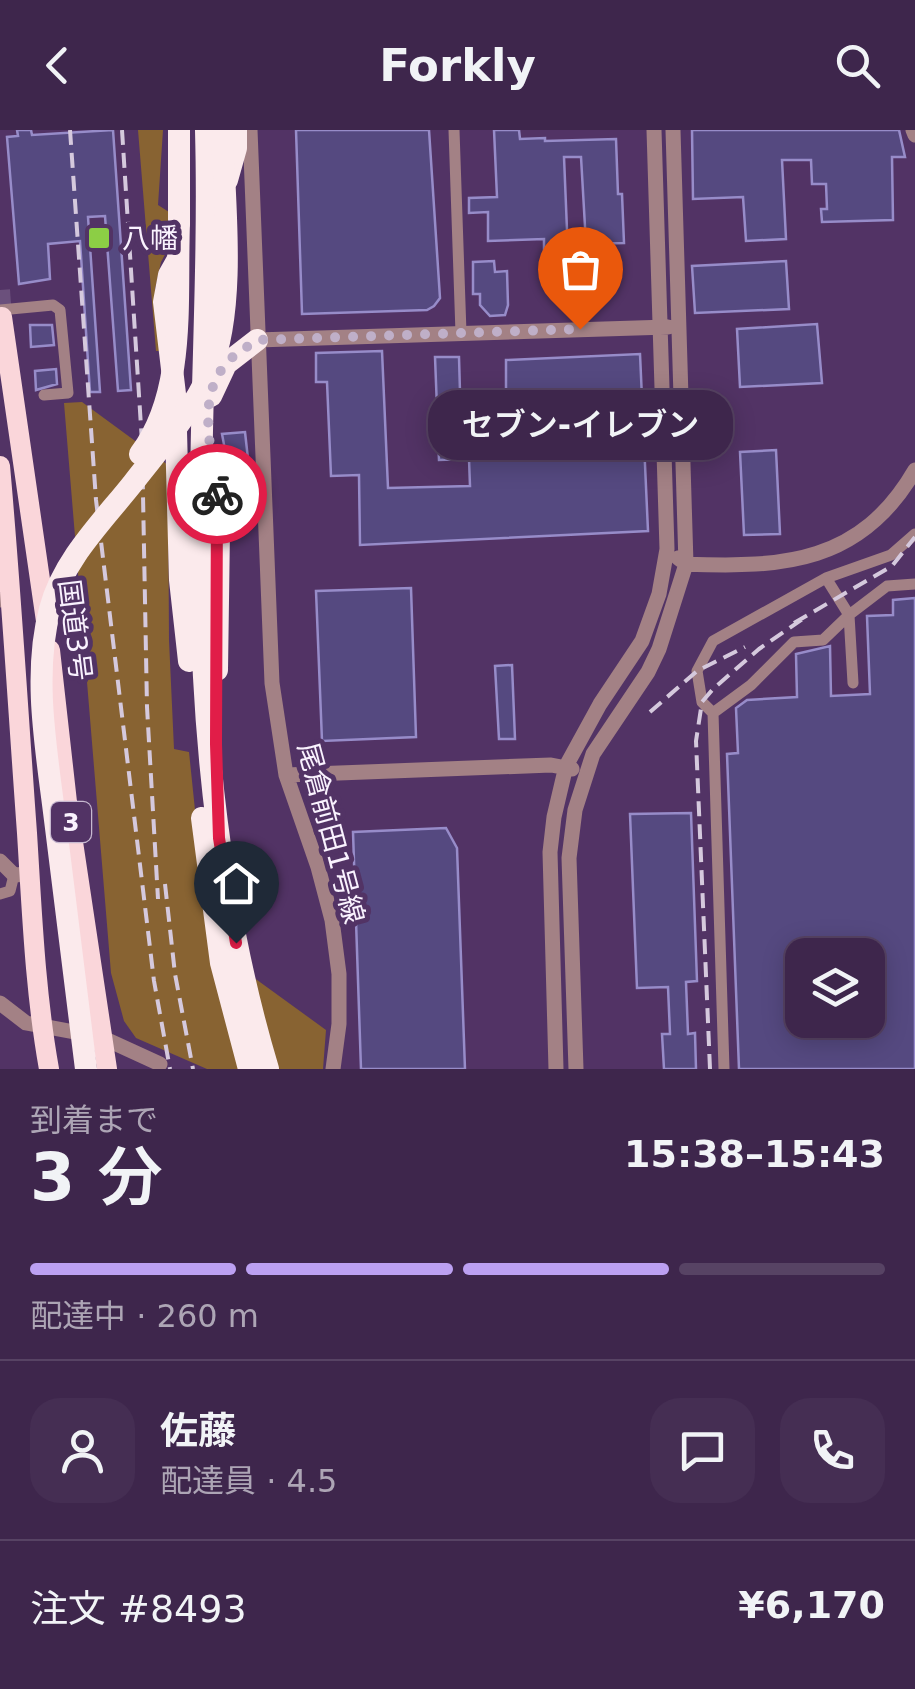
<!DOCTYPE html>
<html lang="ja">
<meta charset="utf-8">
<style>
:root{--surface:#3e264c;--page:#452e53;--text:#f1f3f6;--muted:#ada5b5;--line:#574364;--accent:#bca0f2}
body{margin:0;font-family:"DejaVu Sans","Noto Sans JP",sans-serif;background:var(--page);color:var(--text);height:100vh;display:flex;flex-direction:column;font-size:38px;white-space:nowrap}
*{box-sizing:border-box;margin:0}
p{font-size:32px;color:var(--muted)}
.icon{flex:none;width:55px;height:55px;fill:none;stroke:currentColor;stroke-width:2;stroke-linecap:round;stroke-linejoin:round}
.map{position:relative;height:939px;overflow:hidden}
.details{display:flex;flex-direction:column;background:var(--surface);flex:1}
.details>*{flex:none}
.buttons{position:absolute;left:785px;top:808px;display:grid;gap:20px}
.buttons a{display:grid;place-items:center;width:100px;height:100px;border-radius:20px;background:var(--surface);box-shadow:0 5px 25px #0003,0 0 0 2px var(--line);font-size:50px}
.pin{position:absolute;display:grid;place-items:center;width:85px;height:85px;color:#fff;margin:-102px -42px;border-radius:50% 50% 50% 0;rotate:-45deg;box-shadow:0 0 10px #0007}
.pin .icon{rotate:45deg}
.courier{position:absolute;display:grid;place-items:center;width:100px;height:100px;margin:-50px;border:8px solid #e11d48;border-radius:50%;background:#fff;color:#222;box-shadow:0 2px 12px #0007}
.bubble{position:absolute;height:70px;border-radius:30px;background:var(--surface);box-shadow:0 5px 25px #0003,0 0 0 2px var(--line);font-size:32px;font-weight:600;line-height:70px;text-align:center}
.summary em{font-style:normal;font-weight:600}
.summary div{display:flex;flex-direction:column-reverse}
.summary{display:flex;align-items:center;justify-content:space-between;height:170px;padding:0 30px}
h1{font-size:65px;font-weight:600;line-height:75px}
.bar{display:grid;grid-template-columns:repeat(4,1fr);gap:15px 10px;align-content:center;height:120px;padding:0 30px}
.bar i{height:12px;border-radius:8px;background:var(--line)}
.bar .active{background:var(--accent)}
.bar p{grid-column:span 4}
.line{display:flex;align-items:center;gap:25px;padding:0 30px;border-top:2px solid var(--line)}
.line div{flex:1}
.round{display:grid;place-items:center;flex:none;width:105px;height:105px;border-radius:30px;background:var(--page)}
header{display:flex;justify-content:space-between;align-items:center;height:130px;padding:0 30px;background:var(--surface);font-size:45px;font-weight:600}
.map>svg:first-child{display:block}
.green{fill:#886332}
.building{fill:#554980;stroke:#978cc9;stroke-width:2.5;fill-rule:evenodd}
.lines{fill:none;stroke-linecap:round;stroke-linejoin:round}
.trunk-tunnel{stroke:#6b507c;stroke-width:20;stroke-dasharray:20 10;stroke-linecap:butt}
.minor{stroke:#a38185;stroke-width:11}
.tertiary{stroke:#a38185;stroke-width:15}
.trunk{stroke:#fad6da;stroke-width:20}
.motorway{stroke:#fbeaec;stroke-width:22}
.rail{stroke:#d5c9dd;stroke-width:4;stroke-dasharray:15 8;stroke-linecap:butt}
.motorway-bridge{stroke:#fbeaec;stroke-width:22}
.done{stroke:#bfafc8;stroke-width:10;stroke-dasharray:0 18}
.route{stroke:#e11d48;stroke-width:12}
.poi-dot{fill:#8cce45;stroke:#523365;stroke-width:4}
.labels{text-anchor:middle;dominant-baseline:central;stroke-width:10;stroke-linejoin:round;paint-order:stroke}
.shield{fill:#523365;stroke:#c7b9d0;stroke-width:2.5}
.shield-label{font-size:25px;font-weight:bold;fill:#f9f2fe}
.poi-label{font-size:28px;fill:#f9f2fe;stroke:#523365;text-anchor:start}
.street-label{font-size:28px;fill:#f9f2fe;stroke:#523365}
</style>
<header><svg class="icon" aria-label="back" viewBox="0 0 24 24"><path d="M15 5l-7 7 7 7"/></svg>Forkly<svg class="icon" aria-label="search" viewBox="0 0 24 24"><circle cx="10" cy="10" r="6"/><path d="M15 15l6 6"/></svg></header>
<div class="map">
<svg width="915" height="939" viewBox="0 0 915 939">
<rect width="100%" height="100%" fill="#523365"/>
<!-- green -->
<path class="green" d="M138,0H163L158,75L169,82V117L161,132L155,159L162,221H156Z
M82,272L168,335L169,510L174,619L189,622L209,815L326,900L323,939H207L136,908L124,891L111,843L64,273Z"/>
<!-- building -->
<path class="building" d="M17,0H31L32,5L113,0L131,260L118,261L105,86L88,87L100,262H90L80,111L48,114L50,149L19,154L7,7L18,6Z
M296,0H429L440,168L434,176L427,180L302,184Z
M494,0H519L520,9L545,8V11L616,9L618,64H622L624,113L586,114L581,27H564L568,124L544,125V109L488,111V82L469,83V68L497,67Z
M692,0H899L905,27H892L893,90L822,92L821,79H827L826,54H812L811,30H782L786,109L746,111L743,67L693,69Z
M573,130H592L593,163L574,164Z
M494,131L495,142L507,141L508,175L505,185L490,186L480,175V164H473V132Z
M786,131L789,179L695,183L692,136Z
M817,194L822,253L740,257L737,199Z
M30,195H52L54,215L31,217Z
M382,221L388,358L470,356L469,329L439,330L435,227H459L460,262L506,260V230L640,224L648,401L360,415L359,345L331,346L327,252H316V223Z
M56,239L57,254L36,260L35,241Z
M245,302L251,356L241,358L238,335L228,336L222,304Z
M776,320L780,404L744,405L740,322Z
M411,458L416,607L322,611L316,461Z
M915,468V939H739L727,624L738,623L736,578L747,570L797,567L796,524L830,516L831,566L870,564L867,486L893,485V470ZM802,825H868V890H802Z
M512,535L515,609H499L495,536Z
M691,683L697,851L686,852L688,904L695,903L696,939H664L662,904H670L668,857L637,858L630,684Z
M446,698L457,718L465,939H361L353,702Z"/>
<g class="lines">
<!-- trunk-tunnel -->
<path class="trunk-tunnel" d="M0,160L2,187"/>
<!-- minor -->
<path class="minor" d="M454,0L461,203
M0,180L53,175L60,180L68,263L44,265
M0,468V472
M853,553L849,485L887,456L915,454
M713,583L751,555L794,512L823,510L849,485L826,448
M0,764L10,761L14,745
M724,939L713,583L702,572L697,541L713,511L826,448L891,425L915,404"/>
<!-- tertiary -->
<path class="tertiary" d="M250,0L272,553L286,645L318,737L332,790L339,844V894L333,939
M913,0L915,5
M257,210L668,197
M678,428L686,434C784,438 861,433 915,340
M286,645L551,635L572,639
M0,731L14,745L29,744
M0,873L26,893L101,907L160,934
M556,939L550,722L554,687L566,636L600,574L642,511L659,464L667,419L654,0
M576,939L569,728L575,680L593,624L648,542L659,519L686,434L673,0"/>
<!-- trunk -->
<path class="trunk" d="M2,187L46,491
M0,336C11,458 18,580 27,703C32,782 35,861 49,939
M50,520L67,672L107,939"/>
<!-- motorway -->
<path class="motorway" d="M179,0V93
M206,0C210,151 198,302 201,454C203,617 221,782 268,939
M227,50L236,18V0
M178,129L169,145L164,172L175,264L180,450L189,531
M211,266L226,234L257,210
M212,327L219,400L217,540
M202,688L221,833L249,939"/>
<!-- rail -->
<path class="rail" d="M70,0L96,370L154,851L170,939
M122,0L142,312L147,577L158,769
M794,493L892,436L915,407
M650,582L697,541L745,517
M165,754L175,844L193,939
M710,939L696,611L702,572L713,559L759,519L804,488"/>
<!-- motorway-bridge -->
<path class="motorway-bridge" d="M140,324C187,262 176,168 179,93
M86,939C76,856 65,773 55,690C47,623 32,546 50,479C63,430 102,392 133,353C160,318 192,283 210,241C236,180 225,74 222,7"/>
</g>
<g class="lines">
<!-- done -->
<path class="done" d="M217,364C213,324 195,269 226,234C234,224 247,217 258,210L580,199"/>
<!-- route -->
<path class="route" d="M217,364L216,614L219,708L236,813"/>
</g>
<!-- markers -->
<rect class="poi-dot" x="87" y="96" width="24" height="24" rx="5"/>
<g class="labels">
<!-- shield labels -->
<rect class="shield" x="51" y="672" width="40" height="40" rx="8"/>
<g class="shield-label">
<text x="71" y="692">3</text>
</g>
<!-- poi labels -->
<g class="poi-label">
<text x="122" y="108">八幡</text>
</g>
<!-- street labels -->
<g class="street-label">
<text transform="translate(75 500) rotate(83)">国道3号</text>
<text transform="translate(331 703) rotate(75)">尾倉前田1号線</text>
</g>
</g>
</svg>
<div class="buttons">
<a><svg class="icon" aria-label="layers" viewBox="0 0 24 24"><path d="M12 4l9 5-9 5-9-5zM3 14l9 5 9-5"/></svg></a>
</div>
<div class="pin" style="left:580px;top:199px;background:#ea580c"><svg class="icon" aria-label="bag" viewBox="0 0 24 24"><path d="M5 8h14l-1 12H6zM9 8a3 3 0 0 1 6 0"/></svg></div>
<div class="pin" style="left:236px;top:813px;background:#1f2937"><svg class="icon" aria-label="home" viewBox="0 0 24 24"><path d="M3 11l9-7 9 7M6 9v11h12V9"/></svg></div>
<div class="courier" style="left:217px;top:364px"><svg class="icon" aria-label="bike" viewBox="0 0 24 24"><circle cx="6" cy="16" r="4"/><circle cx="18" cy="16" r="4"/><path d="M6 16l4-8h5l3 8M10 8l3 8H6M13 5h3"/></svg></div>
<div class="bubble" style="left:428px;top:260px;width:305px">セブン-イレブン</div>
</div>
<section class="details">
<div class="summary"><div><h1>3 分</h1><p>到着まで</p></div><em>15:38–15:43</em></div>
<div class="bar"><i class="active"></i><i class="active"></i><i class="active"></i><i></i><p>配達中 · 260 m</p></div>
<div class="line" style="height:180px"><a class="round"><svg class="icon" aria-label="person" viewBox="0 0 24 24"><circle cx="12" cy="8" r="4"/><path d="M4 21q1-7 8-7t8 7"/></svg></a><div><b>佐藤</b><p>配達員 · 4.5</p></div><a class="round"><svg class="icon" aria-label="chat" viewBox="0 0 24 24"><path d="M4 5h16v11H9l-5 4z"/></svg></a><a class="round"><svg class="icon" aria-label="phone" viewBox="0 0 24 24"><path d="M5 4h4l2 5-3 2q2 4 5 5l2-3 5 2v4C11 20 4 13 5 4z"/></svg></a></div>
<div class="line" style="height:130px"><div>注文 #8493</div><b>¥6,170</b></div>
</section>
